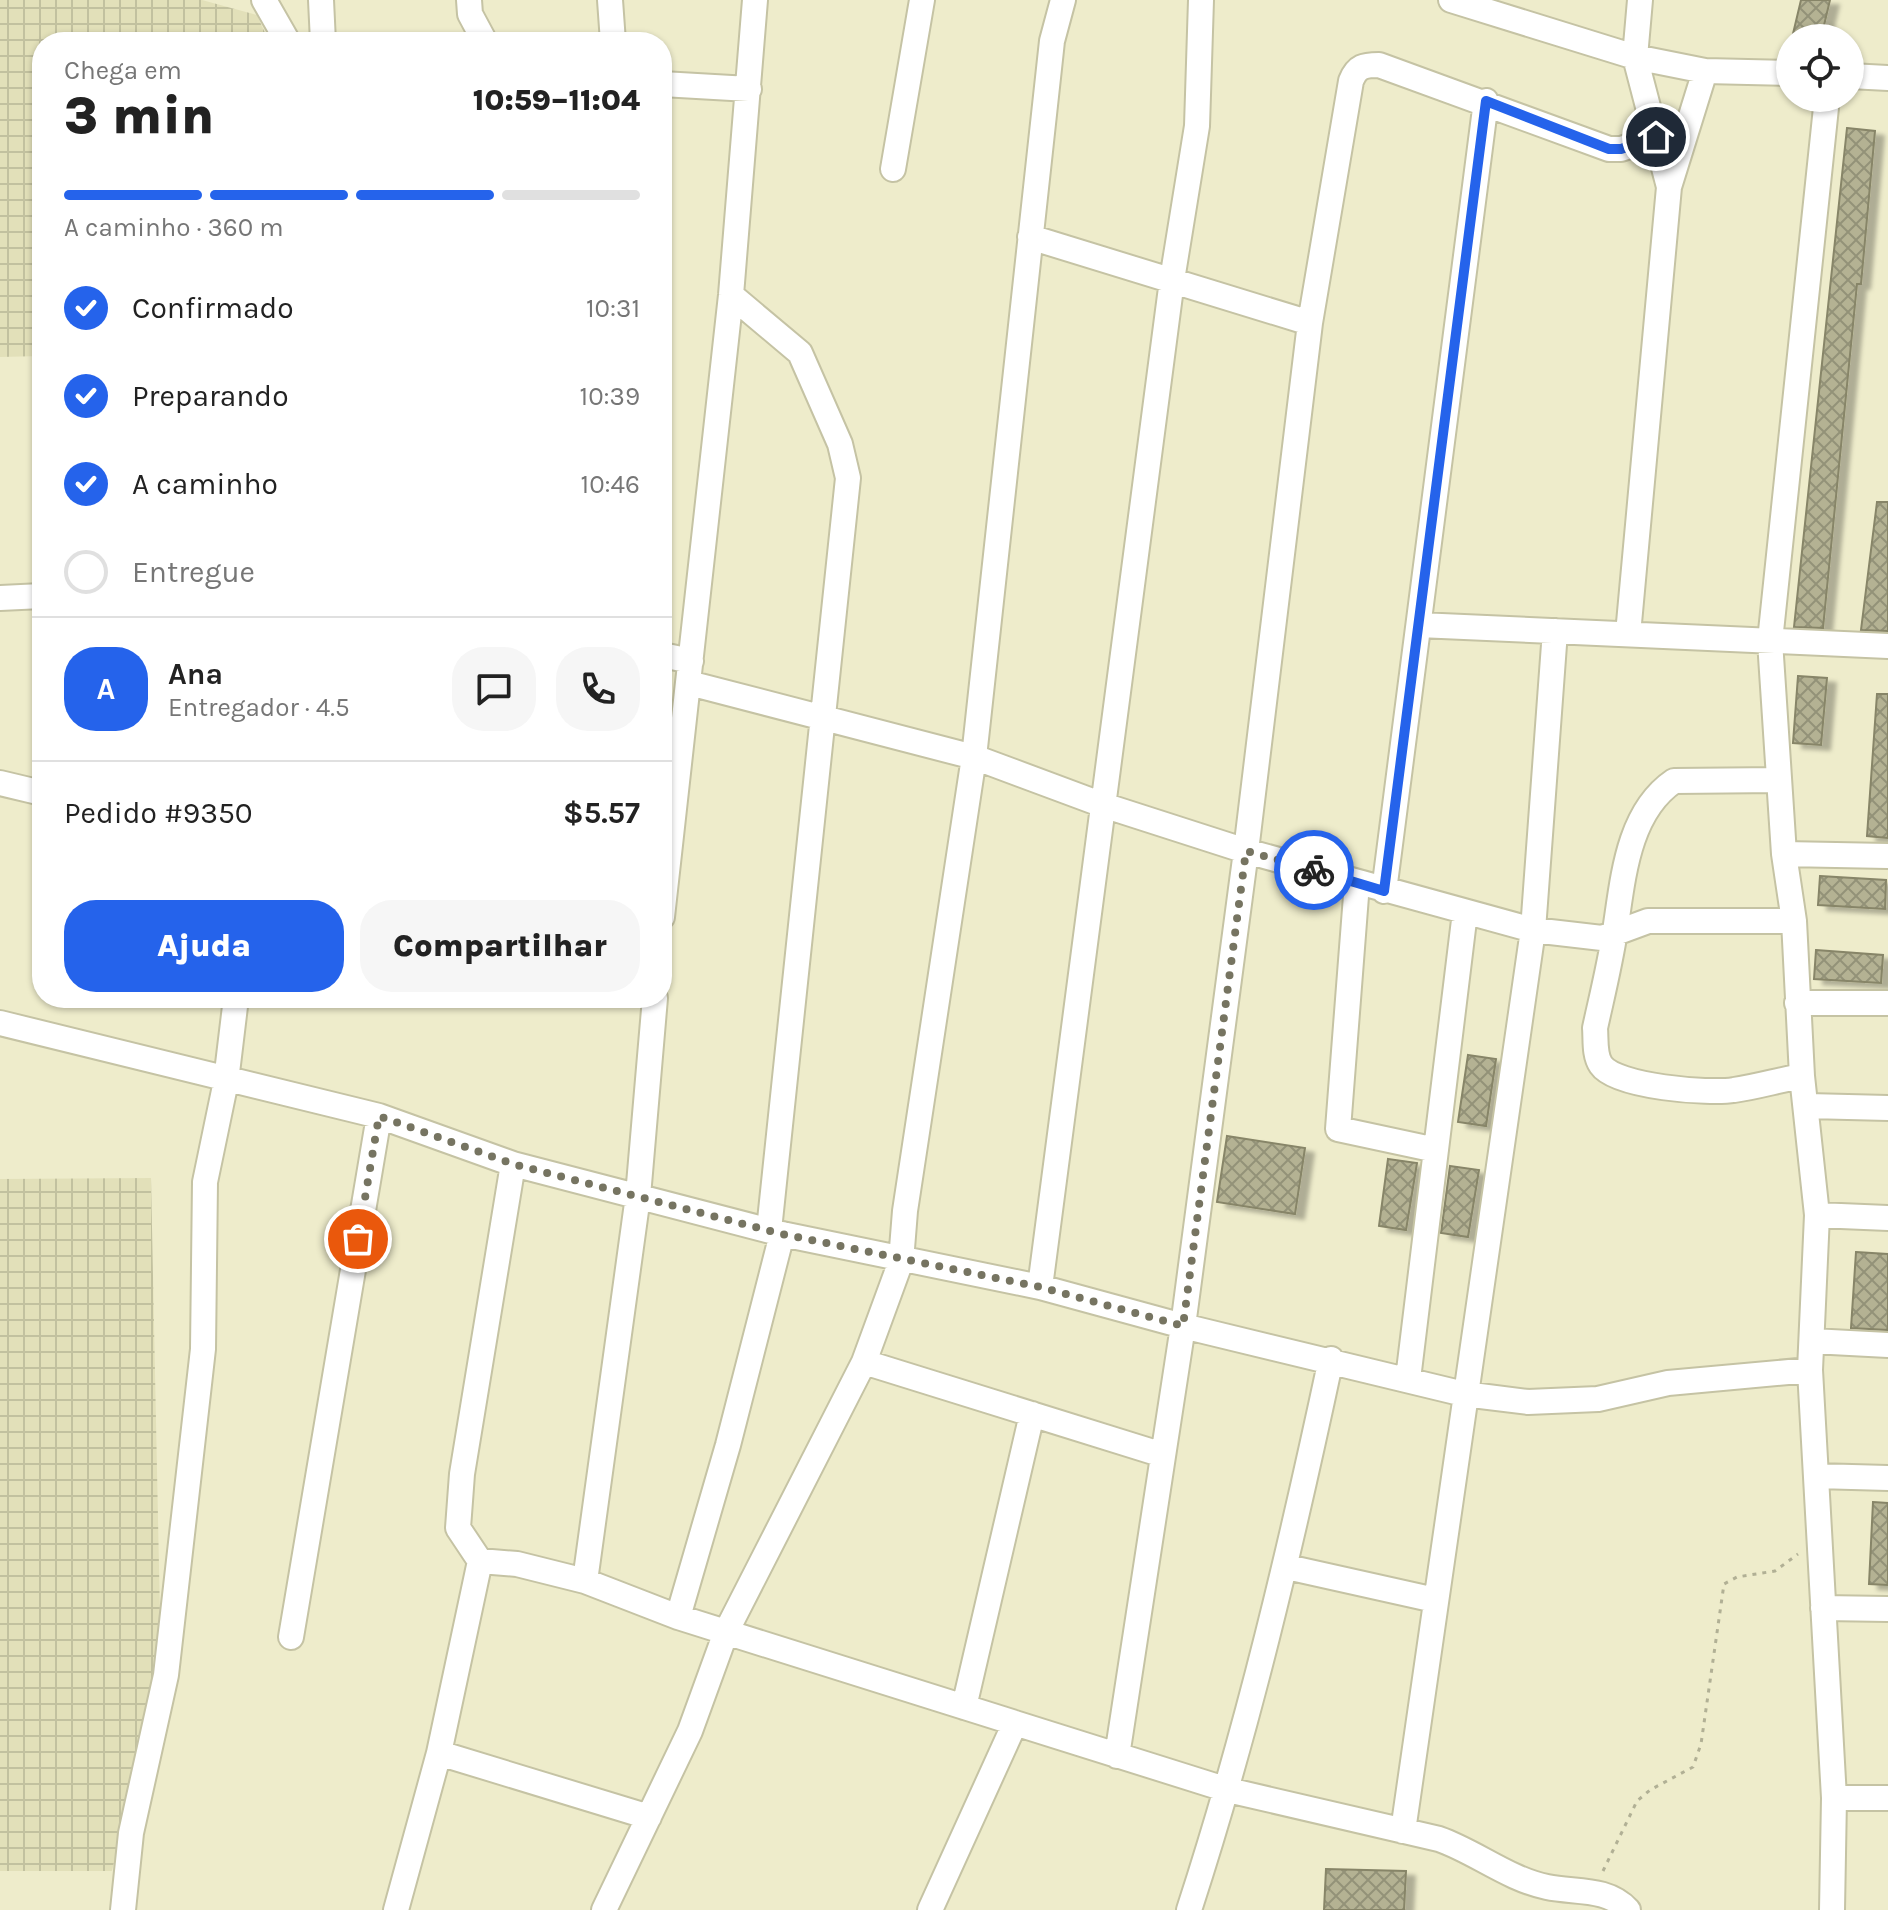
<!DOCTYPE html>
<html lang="pt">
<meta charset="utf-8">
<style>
:root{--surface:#fff;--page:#f6f6f6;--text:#222;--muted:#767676;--line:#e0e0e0;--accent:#2563eb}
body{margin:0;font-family:Karla,sans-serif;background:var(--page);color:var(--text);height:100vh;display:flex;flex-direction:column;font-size:30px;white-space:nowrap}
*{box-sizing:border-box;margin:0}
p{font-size:26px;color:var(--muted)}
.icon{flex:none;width:44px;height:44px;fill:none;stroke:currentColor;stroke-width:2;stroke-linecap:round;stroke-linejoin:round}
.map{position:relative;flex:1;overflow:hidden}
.panel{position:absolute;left:32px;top:32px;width:640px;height:976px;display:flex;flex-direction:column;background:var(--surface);border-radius:32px;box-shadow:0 2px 6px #0004}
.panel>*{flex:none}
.controls{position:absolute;left:1776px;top:24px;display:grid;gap:16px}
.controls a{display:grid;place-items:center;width:88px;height:88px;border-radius:50%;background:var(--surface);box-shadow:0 2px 6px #0004;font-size:40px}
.pin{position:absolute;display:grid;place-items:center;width:68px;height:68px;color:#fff;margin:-34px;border:4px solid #fff;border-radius:50%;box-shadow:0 2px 8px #0007}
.courier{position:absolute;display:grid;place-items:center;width:80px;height:80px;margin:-40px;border:6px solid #2563eb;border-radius:50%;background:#fff;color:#222;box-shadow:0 2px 10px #0007}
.overview em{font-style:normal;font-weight:800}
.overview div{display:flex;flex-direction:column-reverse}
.overview{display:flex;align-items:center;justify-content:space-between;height:136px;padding:0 32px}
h1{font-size:52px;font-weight:800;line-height:60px}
.bar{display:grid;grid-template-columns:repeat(4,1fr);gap:12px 8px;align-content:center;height:96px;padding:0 32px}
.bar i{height:10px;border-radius:6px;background:var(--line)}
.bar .active{background:var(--accent)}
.bar p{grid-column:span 4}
.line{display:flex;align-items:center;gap:20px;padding:0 32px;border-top:2px solid var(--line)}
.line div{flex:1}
.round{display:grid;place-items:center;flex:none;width:84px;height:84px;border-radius:32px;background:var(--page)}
ol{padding:0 32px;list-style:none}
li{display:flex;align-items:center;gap:24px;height:88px}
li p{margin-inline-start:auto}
li .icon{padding:8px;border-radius:50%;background:var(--accent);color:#fff;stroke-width:4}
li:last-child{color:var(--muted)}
li i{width:44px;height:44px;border:4px solid var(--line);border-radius:50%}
.action{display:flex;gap:16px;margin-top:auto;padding:16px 32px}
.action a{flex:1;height:92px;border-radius:32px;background:var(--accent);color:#fff;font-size:32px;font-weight:800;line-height:92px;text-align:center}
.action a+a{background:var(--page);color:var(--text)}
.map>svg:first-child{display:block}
.industrial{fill:url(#industrial-grid)}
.building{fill:url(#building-cross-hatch);stroke:#878568;stroke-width:2;filter:url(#shadow)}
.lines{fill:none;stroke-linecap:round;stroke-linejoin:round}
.minor-casing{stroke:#c5c3a4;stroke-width:28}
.path{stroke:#b1b095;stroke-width:3;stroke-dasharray:4 6;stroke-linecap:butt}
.minor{stroke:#fff;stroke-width:24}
.done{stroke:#767461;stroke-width:8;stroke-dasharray:0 14.4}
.route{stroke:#2563eb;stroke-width:10}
</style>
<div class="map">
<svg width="1888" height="1910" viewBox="0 0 1888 1910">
<defs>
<pattern id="industrial-grid" width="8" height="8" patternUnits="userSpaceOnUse" patternTransform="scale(2)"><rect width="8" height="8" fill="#e2e0b9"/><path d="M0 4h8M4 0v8" fill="none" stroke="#c2c19f"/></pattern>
<pattern id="building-cross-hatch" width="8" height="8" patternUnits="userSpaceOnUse" patternTransform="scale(2)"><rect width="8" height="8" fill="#b4b293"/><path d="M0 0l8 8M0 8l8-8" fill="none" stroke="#939278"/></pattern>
<filter id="shadow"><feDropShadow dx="9" dy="5" stdDeviation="2" flood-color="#0004"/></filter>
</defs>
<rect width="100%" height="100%" fill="#eeeccb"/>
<!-- industrial -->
<path class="industrial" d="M0,0H202L257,15L269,42H42V356L0,357Z
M151,1178L161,1664L112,1871H0V1179Z"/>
<!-- building -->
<path class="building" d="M1801,0H1830L1821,38H1792Z
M1847,128L1875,131L1861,284H1857L1823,628L1794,627Z
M1877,502H1888V631L1861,630Z
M1798,676L1827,678L1821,745L1793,743Z
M1877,694H1888V838L1867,836Z
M1820,876L1886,880L1885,909L1818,905Z
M1816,950L1883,955L1881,983L1814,979Z
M1468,1055L1496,1059L1486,1126L1458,1122Z
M1227,1136L1305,1148L1295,1214L1217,1202Z
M1388,1159L1417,1163L1406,1230L1379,1226Z
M1450,1166L1479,1170L1468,1237L1441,1233Z
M1856,1252L1888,1254V1330L1851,1328Z
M1873,1502L1888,1503V1585L1869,1584Z
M1326,1869L1406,1871L1404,1910H1324Z"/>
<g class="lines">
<!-- minor casing -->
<g class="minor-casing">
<path id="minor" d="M264,0L288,42
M321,0L323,42
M469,0L470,14L485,42
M610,0L613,42
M1451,0L1635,57L1705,71L1790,73
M1640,0L1635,57L1669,187
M1850,76L1888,78
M662,84L749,89
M1827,98L1770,641L1784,854L1794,921L1802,1076L1817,1215L1810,1370L1834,1798L1832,1910
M893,169L922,0
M1030,237L1310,323
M731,295L800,353L840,444L848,478L769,1230
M0,598L42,596
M1419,625L1888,646
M1628,634L1669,187L1705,71
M662,655L691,661
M689,683L974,757L1103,805L1246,851L1533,930L1602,938L1648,921H1794
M1779,780L1674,781C1627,813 1623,880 1615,931C1610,964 1602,996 1595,1028C1596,1039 1594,1055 1601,1065C1616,1087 1709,1094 1734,1090C1756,1087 1779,1080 1802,1076
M0,783L42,793
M1784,854L1888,856
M1357,883L1338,1129L1436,1150
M1384,891L1486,101
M662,917L731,295L755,0
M1797,1003H1888
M0,1023L379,1116L513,1164L782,1234L1040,1287L1183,1326L1464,1394L1528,1402L1598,1399L1668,1383L1810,1370
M1808,1106L1888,1108
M513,1164L462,1474L458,1528L480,1561L517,1564L585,1581L678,1617L1228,1790L1439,1839C1476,1852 1508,1879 1547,1887C1575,1893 1607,1887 1628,1910
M1817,1215L1888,1218
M1040,1287L1172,280L1197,126L1201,0
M1812,1341L1888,1345
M864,1362L1163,1455
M1408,1379L1465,912
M1816,1476L1888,1478
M1287,1567L1435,1600
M585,1581L638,1196L655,998
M1823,1608L1888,1609
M678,1617L728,1445L782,1234
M291,1637L379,1116
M964,1707L1032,1414
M439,1753L649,1817
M1117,1756L1183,1326L1246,851L1310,323L1351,81C1357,66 1364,65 1379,65L1609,149H1621L1656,137
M1834,1798H1888
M1403,1831L1533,930L1555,631
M123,1910L131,1833L166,1675L203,1349L205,1182L226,1081L236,998
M396,1910L439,1753L480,1561
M604,1910L690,1731L726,1632L864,1362L901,1261L905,1211L974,757L1052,41L1063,0
M930,1910L1015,1723
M1189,1910C1248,1729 1291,1546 1331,1359"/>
</g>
<!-- path -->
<path class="path" d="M1603,1871L1637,1801L1650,1790L1693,1767L1701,1744L1724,1584L1737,1577L1775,1571L1798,1554"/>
<!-- minor -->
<use href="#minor" class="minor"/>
</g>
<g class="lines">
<!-- done -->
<path class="done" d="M358,1239L379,1116L513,1164L782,1234L1040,1287L1183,1326L1246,851L1314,870"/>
<!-- route -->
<path class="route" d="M1314,870L1384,891L1486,101L1609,149H1621L1656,137"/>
</g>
</svg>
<div class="controls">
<a><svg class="icon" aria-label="locate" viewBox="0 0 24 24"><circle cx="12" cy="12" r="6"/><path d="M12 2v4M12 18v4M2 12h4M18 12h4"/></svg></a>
</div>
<div class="pin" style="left:358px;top:1239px;background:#ea580c"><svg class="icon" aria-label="bag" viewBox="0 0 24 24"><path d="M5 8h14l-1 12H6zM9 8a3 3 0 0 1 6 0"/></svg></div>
<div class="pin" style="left:1656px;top:137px;background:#1f2937"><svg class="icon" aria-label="home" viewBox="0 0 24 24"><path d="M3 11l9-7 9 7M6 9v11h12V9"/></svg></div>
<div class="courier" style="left:1314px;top:870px"><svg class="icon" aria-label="bike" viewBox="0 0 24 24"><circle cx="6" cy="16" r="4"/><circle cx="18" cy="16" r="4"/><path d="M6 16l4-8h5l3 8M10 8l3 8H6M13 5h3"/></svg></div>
<section class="panel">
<div class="overview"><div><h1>3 min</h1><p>Chega em</p></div><em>10:59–11:04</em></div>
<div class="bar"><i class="active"></i><i class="active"></i><i class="active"></i><i></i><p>A caminho · 360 m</p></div>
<ol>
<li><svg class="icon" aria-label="check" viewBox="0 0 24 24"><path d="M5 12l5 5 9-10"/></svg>Confirmado<p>10:31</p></li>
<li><svg class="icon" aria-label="check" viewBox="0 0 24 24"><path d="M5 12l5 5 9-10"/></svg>Preparando<p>10:39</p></li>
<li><svg class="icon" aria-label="check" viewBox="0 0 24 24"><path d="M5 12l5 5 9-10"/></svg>A caminho<p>10:46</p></li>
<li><i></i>Entregue</li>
</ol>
<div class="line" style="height:144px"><b class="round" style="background:var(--accent);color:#fff">A</b><div><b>Ana</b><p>Entregador · 4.5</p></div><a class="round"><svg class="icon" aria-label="chat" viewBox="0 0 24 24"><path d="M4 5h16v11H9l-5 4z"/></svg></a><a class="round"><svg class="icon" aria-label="phone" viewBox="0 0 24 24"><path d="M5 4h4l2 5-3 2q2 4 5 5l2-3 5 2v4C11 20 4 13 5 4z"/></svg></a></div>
<div class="line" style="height:104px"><div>Pedido #9350</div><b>$5.57</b></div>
<div class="action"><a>Ajuda</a><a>Compartilhar</a></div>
</section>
</div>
